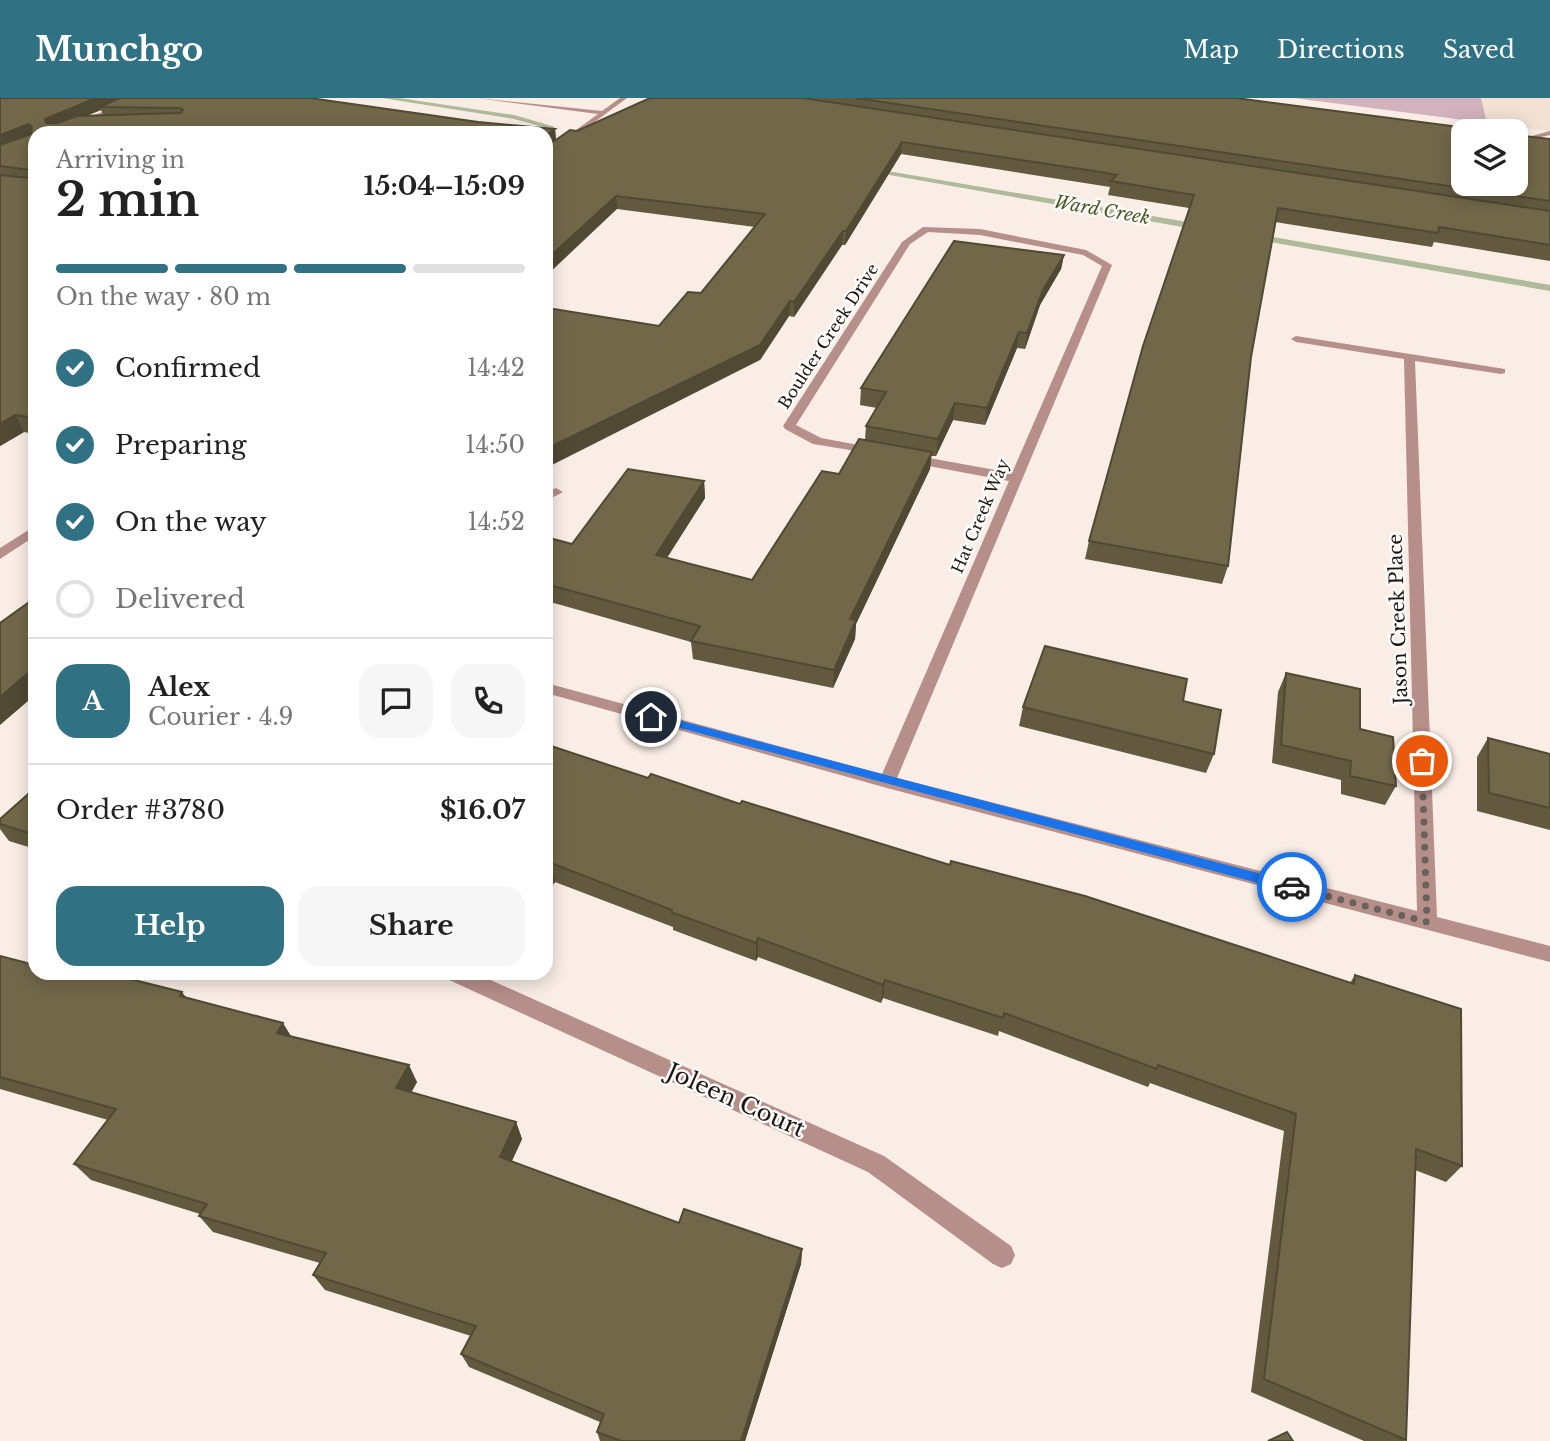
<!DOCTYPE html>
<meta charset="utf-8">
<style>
:root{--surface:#fff;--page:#f6f6f6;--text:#222;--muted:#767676;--line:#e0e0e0;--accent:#307184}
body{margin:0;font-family:"Libre Baskerville",serif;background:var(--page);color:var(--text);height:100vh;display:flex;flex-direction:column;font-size:26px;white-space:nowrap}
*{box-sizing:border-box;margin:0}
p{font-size:23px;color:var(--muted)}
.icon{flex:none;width:38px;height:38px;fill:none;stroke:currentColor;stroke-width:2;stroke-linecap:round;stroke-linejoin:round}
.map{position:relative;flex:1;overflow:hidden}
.panel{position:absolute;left:28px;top:28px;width:525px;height:854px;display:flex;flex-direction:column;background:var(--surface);border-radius:21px;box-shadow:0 4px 18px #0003}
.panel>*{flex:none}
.buttons{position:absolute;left:1451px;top:21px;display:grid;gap:14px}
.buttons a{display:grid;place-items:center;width:77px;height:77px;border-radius:14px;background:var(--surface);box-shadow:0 4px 18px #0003;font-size:35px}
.pin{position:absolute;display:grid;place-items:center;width:60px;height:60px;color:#fff;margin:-30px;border:4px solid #fff;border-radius:50%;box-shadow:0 2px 7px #0007}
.courier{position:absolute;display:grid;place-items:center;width:70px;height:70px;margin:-35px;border:5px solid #1a73e8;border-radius:50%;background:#fff;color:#222;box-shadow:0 2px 9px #0007}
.headline em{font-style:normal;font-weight:800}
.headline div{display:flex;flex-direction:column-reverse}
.headline{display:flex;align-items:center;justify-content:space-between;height:119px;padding:0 28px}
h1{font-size:46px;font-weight:800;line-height:52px}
.bar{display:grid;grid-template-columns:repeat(4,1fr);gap:10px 7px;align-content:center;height:84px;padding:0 28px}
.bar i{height:9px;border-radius:5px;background:var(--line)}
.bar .active{background:var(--accent)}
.bar p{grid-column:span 4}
.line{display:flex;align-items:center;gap:18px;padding:0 28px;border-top:2px solid var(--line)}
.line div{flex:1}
.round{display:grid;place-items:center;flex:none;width:74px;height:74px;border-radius:21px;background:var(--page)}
ol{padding:0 28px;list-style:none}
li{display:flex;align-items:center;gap:21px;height:77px}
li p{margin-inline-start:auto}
li .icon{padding:7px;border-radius:50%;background:var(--accent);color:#fff;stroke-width:4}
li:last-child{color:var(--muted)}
li i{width:38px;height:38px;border:4px solid var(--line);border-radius:50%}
.action{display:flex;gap:14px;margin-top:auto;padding:14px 28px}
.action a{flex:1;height:80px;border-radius:21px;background:var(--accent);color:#fff;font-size:28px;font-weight:800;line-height:80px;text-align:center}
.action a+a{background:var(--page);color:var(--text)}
header{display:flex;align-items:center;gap:42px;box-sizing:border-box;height:98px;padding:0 35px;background:var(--accent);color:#fff}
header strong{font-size:33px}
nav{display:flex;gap:38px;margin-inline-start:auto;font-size:24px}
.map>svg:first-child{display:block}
.built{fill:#f3e1d3}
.green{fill:#d1b2bd}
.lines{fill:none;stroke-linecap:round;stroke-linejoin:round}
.stream{fill:#aeba99;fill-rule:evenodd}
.minor{fill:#b68f8a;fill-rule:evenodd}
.wall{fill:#62593f;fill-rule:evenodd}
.shaded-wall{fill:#504933}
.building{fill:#726849;stroke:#504933;stroke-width:2}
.route{fill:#1a73e8}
.done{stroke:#68615c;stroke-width:7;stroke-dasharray:0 12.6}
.labels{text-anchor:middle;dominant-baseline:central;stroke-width:5;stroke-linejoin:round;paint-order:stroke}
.far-street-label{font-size:16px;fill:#1a1613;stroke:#fffdfb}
.far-water-label{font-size:18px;font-style:italic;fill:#475725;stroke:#fffdfb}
.street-label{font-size:19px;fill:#1a1613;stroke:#fffdfb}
.near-street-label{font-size:23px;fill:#1a1613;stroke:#fffdfb}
</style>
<header>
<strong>Munchgo</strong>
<nav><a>Map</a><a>Directions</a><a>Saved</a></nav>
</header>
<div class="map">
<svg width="1550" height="1343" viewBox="0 0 1550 1343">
<rect width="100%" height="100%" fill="#f9ede5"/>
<!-- built -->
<path class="built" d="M1481,0H1550V33L1487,25Z"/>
<!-- green -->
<path class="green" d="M1294,0H1481L1487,25Z"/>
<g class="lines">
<!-- stream -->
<path class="stream" d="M382,0H399L514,17L555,29L551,31L514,21Z
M864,69L1205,127L1209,130L1205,133L867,73Z
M1250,135L1550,187V193L1247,140Z"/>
<!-- minor -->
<path class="minor" d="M136,0H145L61,35H51Z
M476,0L602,13L620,0H627L546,60V54L598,16Z
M1550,33V37L1532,41L1528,39Z
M923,129L980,131L1086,152L1112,167L897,680L1417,813L1404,261L1296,244L1291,241L1296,238L1505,271V275L1501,276L1415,263L1437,819L1550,848V864L887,690L546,595V585L882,676L1009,383L907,364L901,360L907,356L1012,375L1102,168L1083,157L980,137L928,134L910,146L796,327L821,340L880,351V357L813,346L785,331L783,328L902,144Z
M556,390L563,394L546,403V394Z
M35,428V438L0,461V450Z
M444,875H475L884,1058L1011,1148L1015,1157L1011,1166L1002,1170L993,1166L868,1074L447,881Z"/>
</g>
<!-- wall -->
<path class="wall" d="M0,0L478,24L555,31L556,42L650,0H1236L1550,41V163L1434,144L1432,149L1275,124L1251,259L1228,468L1222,486L1085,461L1089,443L1189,110L1108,97L1110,89L901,56L845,147H842L794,219L789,218L760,262L659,228L701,195L755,129L35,35V336L24,334L0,348ZM101,12L103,17H87L90,16Z
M1064,157L1061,171L1040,207L1025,251L1017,250L985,327L953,322L936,358H931L930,371L856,526L855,541L833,590L693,561L691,544L561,507L546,503V439L572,446L704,383L705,400L667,460L752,482L839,376L865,342L866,328L877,310L860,307L861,290Z
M1286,575L1360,631L1396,688L1385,707L1341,696V682L1272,665L1278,594Z
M1183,603L1214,656L1206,675L1019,628L1023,609Z
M1488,640L1550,656V732L1477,713V659Z
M546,650L950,767L1350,885L1355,877L1462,1068L1446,1084L1415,1072L1406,1342L1404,1343H1364L1251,1294L1284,1033L1150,985L1148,989L999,933L998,938L883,900L881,905L758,859L756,863L673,832V829L555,784L551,789L546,787Z
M35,690V751L9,743L0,731V721Z
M0,858L35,875L182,894L186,899L417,984L411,995L516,1024L522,1041L512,1063L679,1125L802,1151L801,1166L745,1343H600L597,1334L600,1324L469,1269L461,1256L471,1238L325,1192L313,1177L320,1165L213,1134L199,1118L200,1116L91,1082L74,1066L108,1022L0,991Z"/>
<!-- shaded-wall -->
<path class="shaded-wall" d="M96,0H129L100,9L101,12L50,33L46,25L45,21Z
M29,26L34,39L0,52V37Z
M555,31L556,43L546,51V37Z
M902,44L901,56L845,147L846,133Z
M616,98L617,111L546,178V162Z
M843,133L842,147L794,219V204Z
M1064,157L1061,171L1040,207L1025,251L1027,235L1043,192Z
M790,203L789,218L760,262L546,370V351Z
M1019,234L1017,250L985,327L987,310Z
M955,305L953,322L936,358L938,341Z
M15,317L24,334L0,348V326Z
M932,354L930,371L856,526L855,541L833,590L834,572L850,521Z
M704,383L705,400L657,475L656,457Z
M35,569V597L0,627V599Z
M551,765L555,784L551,789L547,771Z
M758,840V859L756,863V845Z
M885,882L883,900L881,905L883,887Z
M283,925L294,943L277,935Z
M409,967L417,984L404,1007L396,990Z
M516,1024L522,1041L506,1075L500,1059Z
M802,1151L801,1166L745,1343H741Z"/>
<!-- building -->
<path class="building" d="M0,0H96L45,21L46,25H57L77,18L180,15L183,12L180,10L100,9L120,0H310L478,24L555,31L546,37V35H35V320L15,317L0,326V77L29,80L31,72L0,68V47L31,36L32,29L29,26L0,37Z
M650,0H803L1550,113V147L1439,129L1438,135L1278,110L1251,259L1228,468L1089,443L1143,248L1194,97L1111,83L1117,77L1094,73L902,44L846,133H843L794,204L790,203L760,247L546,351V217L554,211L659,228L688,194L701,195L765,116L616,98L546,162V49L570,32L577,33Z
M856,0H1236L1490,33H1463V86H1516V37L1550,41V103Z
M954,143L1064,157L1043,192L1027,235L1019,234L987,310L955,305L938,341L866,328L886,294L861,290Z
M859,341L932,354L850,521L856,522L834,572L691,543L700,528L546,486V439L572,446L628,371L704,383L656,457L752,482L822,373L839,376Z
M35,500V569L0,599V525Z
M1045,548L1187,581L1183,603L1221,612L1214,656L1023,609Z
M1286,575L1360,591V631L1393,639L1396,688L1350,678L1351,663L1281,647Z
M1488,640L1550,656V710L1489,695Z
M548,647L648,680L651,676L740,706L742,703L950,767L951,763L1085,798L1354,886L1355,877L1461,911L1462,1068L1416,1051L1406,1342L1264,1281L1296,1016L1158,967L1157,971L1004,915L1003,920L885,882L883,887L758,840L756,845L671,814L672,812L551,765L547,771L546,770V650Z
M35,690V737L0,726V721Z
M0,858L35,867V875H106L182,894L180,898L283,925L277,935L409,967L396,990L516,1024L500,1059L679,1125L684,1111L802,1151L741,1343H621L597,1334L604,1316L461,1256L476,1228L313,1177L326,1155L199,1118L207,1106L74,1066L116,1011L0,979Z
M1287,1334L1293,1343H1268Z"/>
<!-- route -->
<path class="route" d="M651,615L1292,784L1298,789L1292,794L647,621V616Z"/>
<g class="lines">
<!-- done -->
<path class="done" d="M1292,789L1427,824L1422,663"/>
</g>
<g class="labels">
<!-- far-street labels -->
<g class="far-street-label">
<text transform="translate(828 238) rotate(-57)">Boulder Creek Drive</text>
<text transform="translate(980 418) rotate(-67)">Hat Creek Way</text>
</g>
<!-- far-water labels -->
<g class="far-water-label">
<text transform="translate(1102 112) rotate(10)">Ward Creek</text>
</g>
<!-- street labels -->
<g class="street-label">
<text transform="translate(1398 521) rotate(-92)">Jason Creek Place</text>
</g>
<!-- near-street labels -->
<g class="near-street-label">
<text transform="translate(736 1002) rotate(24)">Joleen Court</text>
</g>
</g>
</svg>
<div class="buttons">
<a><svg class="icon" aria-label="layers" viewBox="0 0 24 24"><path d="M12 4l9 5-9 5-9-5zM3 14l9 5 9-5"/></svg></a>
</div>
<div class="pin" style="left:1422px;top:663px;background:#ea580c"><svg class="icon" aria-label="bag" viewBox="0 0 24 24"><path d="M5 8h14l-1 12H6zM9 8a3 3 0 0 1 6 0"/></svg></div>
<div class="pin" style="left:651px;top:619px;background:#1f2937"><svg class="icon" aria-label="home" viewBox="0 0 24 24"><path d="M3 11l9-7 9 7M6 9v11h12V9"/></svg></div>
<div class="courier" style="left:1292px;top:789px"><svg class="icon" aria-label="car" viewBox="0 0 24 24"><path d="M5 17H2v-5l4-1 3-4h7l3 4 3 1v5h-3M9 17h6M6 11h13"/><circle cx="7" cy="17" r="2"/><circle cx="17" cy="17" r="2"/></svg></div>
<section class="panel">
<div class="headline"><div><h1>2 min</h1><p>Arriving in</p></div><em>15:04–15:09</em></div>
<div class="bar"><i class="active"></i><i class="active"></i><i class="active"></i><i></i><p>On the way · 80 m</p></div>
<ol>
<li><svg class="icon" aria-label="check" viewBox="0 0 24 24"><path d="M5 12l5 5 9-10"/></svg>Confirmed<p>14:42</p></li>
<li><svg class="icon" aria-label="check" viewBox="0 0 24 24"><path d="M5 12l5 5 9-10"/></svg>Preparing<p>14:50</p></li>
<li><svg class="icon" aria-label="check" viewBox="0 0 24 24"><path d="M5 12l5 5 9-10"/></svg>On the way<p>14:52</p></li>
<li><i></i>Delivered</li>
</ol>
<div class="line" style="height:126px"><b class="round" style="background:var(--accent);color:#fff">A</b><div><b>Alex</b><p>Courier · 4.9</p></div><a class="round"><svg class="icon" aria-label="chat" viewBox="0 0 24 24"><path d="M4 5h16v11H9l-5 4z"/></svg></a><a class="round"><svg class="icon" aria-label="phone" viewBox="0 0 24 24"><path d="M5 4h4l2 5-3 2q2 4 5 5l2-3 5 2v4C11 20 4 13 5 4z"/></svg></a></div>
<div class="line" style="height:91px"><div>Order #3780</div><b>$16.07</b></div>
<div class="action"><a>Help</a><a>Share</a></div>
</section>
</div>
